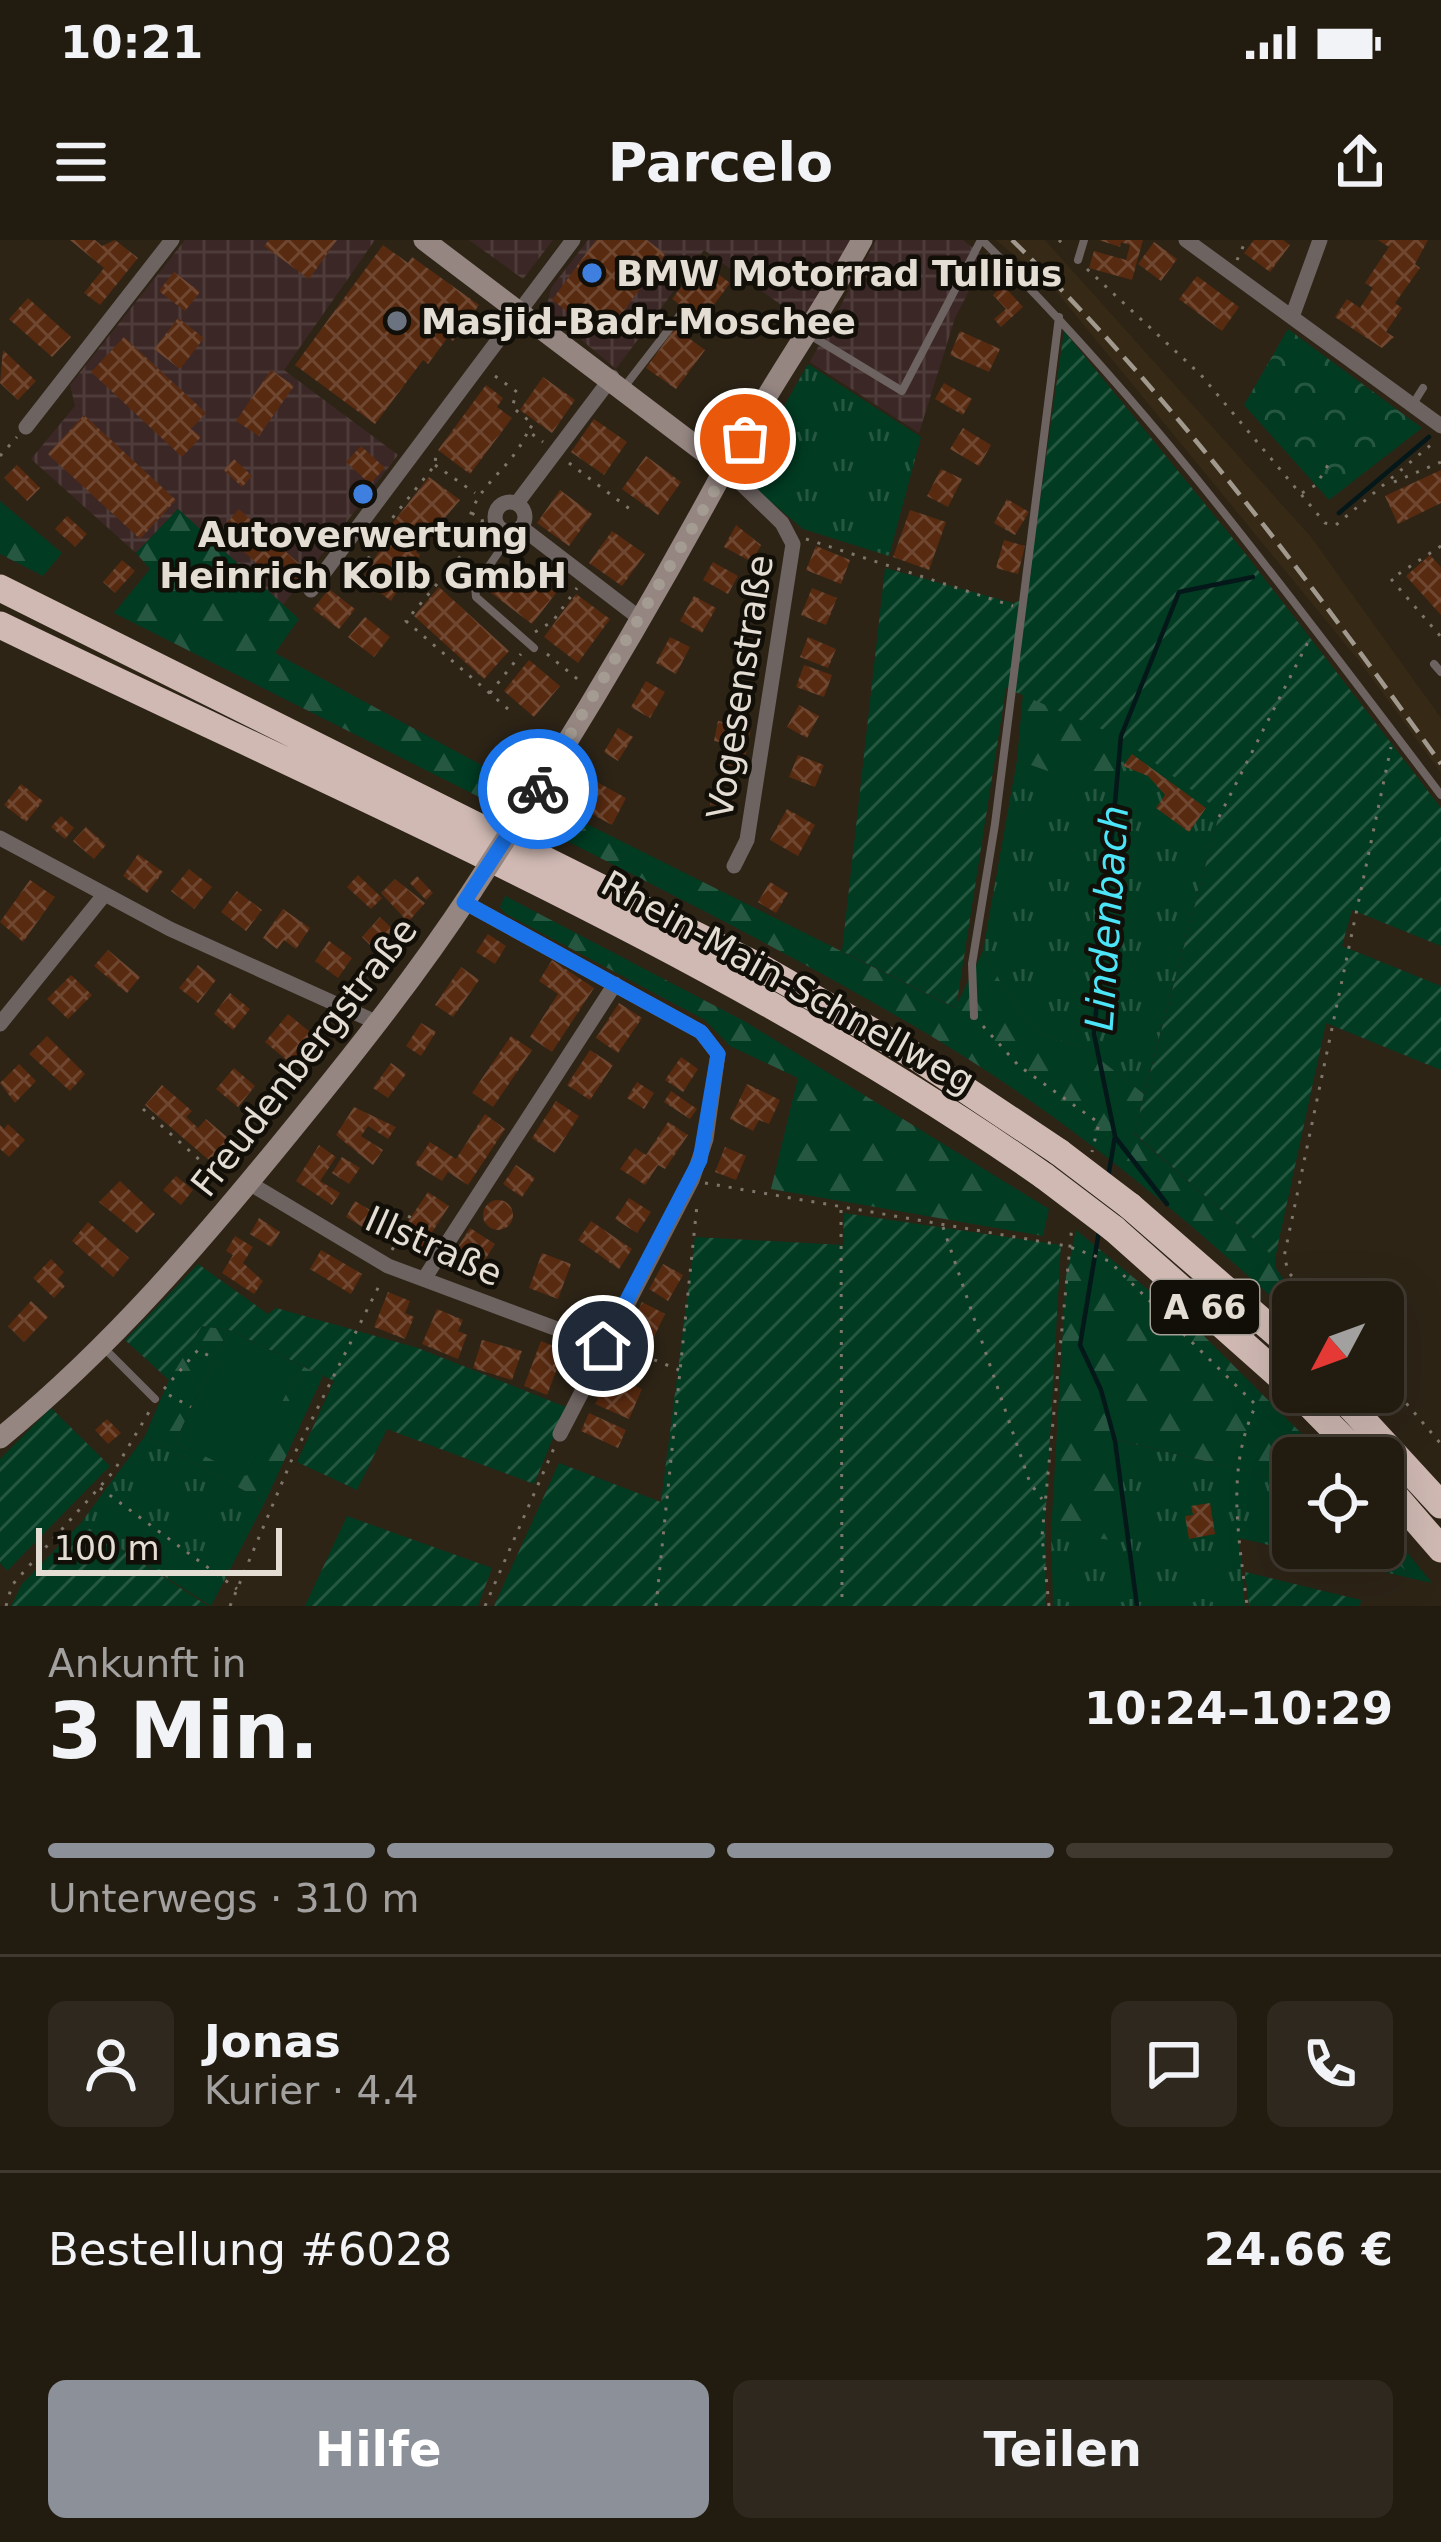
<!DOCTYPE html>
<html lang="de">
<meta charset="utf-8">
<style>
:root{--surface:#221b10;--page:#2e281e;--text:#f1f3f6;--muted:#a2a19f;--line:#3f3930;--accent:#8c9099}
body{margin:0;font-family:"DejaVu Sans",sans-serif;background:var(--page);color:var(--text);height:100vh;display:flex;flex-direction:column;font-size:45px;white-space:nowrap}
*{box-sizing:border-box;margin:0}
p{font-size:39px;color:var(--muted)}
.icon{flex:none;width:66px;height:66px;fill:none;stroke:currentColor;stroke-width:2;stroke-linecap:round;stroke-linejoin:round}
.map{position:relative;height:1366px;overflow:hidden}
.drawer{display:flex;flex-direction:column;background:var(--surface);flex:1}
.drawer>*{flex:none}
.needle{width:78px;rotate:229deg}
.fabs{position:absolute;left:1272px;top:1041px;display:grid;gap:24px}
.fabs a{display:grid;place-items:center;width:132px;height:132px;border-radius:18px;background:var(--surface);box-shadow:0 12px 48px #0002,0 0 0 3px var(--line);font-size:60px}
.scale{position:absolute;left:36px;bottom:30px;width:246px;box-sizing:border-box;padding-left:12px;border:6px solid #e4ddd4;border-top:0;font-size:33px;line-height:42px;white-space:nowrap;color:#e4ddd4;-webkit-text-stroke:9px #120e08;paint-order:stroke}
.pin{position:absolute;display:grid;place-items:center;width:102px;height:102px;color:#fff;margin:-51px;border:6px solid #fff;border-radius:50%;box-shadow:0 3px 12px #0007}
.courier{position:absolute;display:grid;place-items:center;width:120px;height:120px;margin:-60px;border:9px solid #1a73e8;border-radius:50%;background:#fff;color:#222;box-shadow:0 3px 15px #0007}
.overview em{font-style:normal;font-weight:800}
.overview div{display:flex;flex-direction:column-reverse}
.overview{display:flex;align-items:center;justify-content:space-between;height:204px;padding:0 48px}
h1{font-size:78px;font-weight:800;line-height:90px}
.bar{display:grid;grid-template-columns:repeat(4,1fr);gap:18px 12px;align-content:center;height:144px;padding:0 48px}
.bar i{height:15px;border-radius:9px;background:var(--line)}
.bar .on{background:var(--accent)}
.bar p{grid-column:span 4}
.line{display:flex;align-items:center;gap:30px;padding:0 48px;border-top:3px solid var(--line)}
.line div{flex:1}
.round{display:grid;place-items:center;flex:none;width:126px;height:126px;border-radius:18px;background:var(--page)}
.button{display:flex;gap:24px;margin-top:auto;padding:24px 48px}
.button a{flex:1;height:138px;border-radius:18px;background:var(--accent);color:#fff;font-size:48px;font-weight:800;line-height:138px;text-align:center}
.button a+a{background:var(--page);color:var(--text)}
.status{display:flex;justify-content:space-between;align-items:center;height:84px;padding:0 60px;background:var(--surface);direction:ltr}
.status svg{height:33px;fill:currentColor}
header{display:flex;justify-content:space-between;align-items:center;height:156px;padding:0 48px;background:var(--surface);font-size:54px;font-weight:800}
.map>svg:first-child{display:block}
.industrial{fill:url(#industrial-grid)}
.built{fill:#362915}
.grass{fill:url(#grass-tufts)}
.forest{fill:url(#forest-firs)}
.park{fill:url(#park-crowns)}
.garden{fill:url(#garden-furrows)}
.pitch{fill:#013b22}
.lines{fill:none;stroke-linecap:round;stroke-linejoin:round}
.stream{stroke:#041719;stroke-width:4.5}
.building{fill:url(#building-cross-hatch)}
.path{stroke:#7e766a;stroke-width:3;stroke-dasharray:3 9;stroke-linecap:butt}
.lane{stroke:#6d6361;stroke-width:8}
.street{stroke:#6d6361;stroke-width:15}
.secondary{stroke:#958682;stroke-width:21}
.highway{stroke:#d0b9b3;stroke-width:27}
.rail{stroke:#a1998e;stroke-width:4.5;stroke-dasharray:18 9;stroke-linecap:butt}
.secondary-bridge{stroke:#958682;stroke-width:21}
.highway-bridge{stroke:#d0b9b3;stroke-width:27}
.done{stroke:#a49c92;stroke-width:12;stroke-dasharray:0 21.6}
.route{stroke:#1a73e8;stroke-width:15}
.shop-dot{fill:#3f7fe0;stroke:#120e08;stroke-width:4.5}
.worship-dot{fill:#6b7280;stroke:#120e08;stroke-width:4.5}
.labels{text-anchor:middle;dominant-baseline:central;stroke-width:9;stroke-linejoin:round;paint-order:stroke}
.shield{fill:#120e08;stroke:#a59f97;stroke-width:3}
.shield-label{font-size:33px;font-weight:bold;fill:#e4ddd4}
.poi-label{font-size:36px;font-weight:bold;fill:#e4ddd4;stroke:#120e08;text-anchor:start}
.street-label{font-size:36px;fill:#e4ddd4;stroke:#120e08}
.water-label{font-size:39px;font-style:italic;fill:#4ce4f7;stroke:#120e08}
</style>
<div class="status"><b>10:21</b><svg viewBox="0 0 49 12"><path d="M0 12V9h3v3zM5 12V6h3v6zM10 12V3h3v9zM15 12V0h3v12zM26 1h20v11H26zM47 4h2v5h-2z"/></svg></div>
<header><svg class="icon" aria-label="menu" viewBox="0 0 24 24"><path d="M4 6h16M4 12h16M4 18h16"/></svg>Parcelo<svg class="icon" aria-label="share" viewBox="0 0 24 24"><path d="M12 15V3M7 8l5-5 5 5M5 13v7h14v-7"/></svg></header>
<div class="map">
<svg width="1441" height="1366" viewBox="0 0 1441 1366">
<defs>
<pattern id="industrial-grid" width="8" height="8" patternUnits="userSpaceOnUse" patternTransform="scale(3)"><rect width="8" height="8" fill="#3b2726"/><path d="M0 4h8M4 0v8" fill="none" stroke="#4e3c3a"/></pattern>
<pattern id="grass-tufts" width="24" height="20" patternUnits="userSpaceOnUse" patternTransform="scale(3)"><rect width="24" height="20" fill="#013b22"/><path d="M3 7l-1-3M5 7V3M7 7l1-3M15 17l-1-3M17 17v-4M19 17l1-3" fill="none" stroke="#265741"/></pattern>
<pattern id="forest-firs" width="22" height="20" patternUnits="userSpaceOnUse" patternTransform="scale(3)"><rect width="22" height="20" fill="#013b22"/><path d="M5 1l3.5 6h-7zM16 11l3.5 6h-7z" fill="#265741"/></pattern>
<pattern id="park-crowns" width="20" height="18" patternUnits="userSpaceOnUse" patternTransform="scale(3)"><rect width="20" height="18" fill="#013b22"/><path d="M2 6a3 3 0 1 1 6 0M12 15a3 3 0 1 1 6 0" fill="none" stroke="#265741"/></pattern>
<pattern id="garden-furrows" width="10" height="10" patternUnits="userSpaceOnUse" patternTransform="scale(3)"><rect width="10" height="10" fill="#013b22"/><path d="M-1 1l2-2M0 10L10 0M9 11l2-2" fill="none" stroke="#265741"/></pattern>
<pattern id="building-cross-hatch" width="8" height="8" patternUnits="userSpaceOnUse" patternTransform="scale(3)"><rect width="8" height="8" fill="#582a10"/><path d="M0 0l8 8M0 8l8-8" fill="none" stroke="#704832"/></pattern>
</defs>
<rect width="100%" height="100%" fill="#2d2416"/>
<!-- industrial -->
<path class="industrial" d="M185,0H375L284,130L398,215L283,365L178,269L136,313L31,219L75,166L70,145Z
M469,0H553L523,39Z
M588,0H851L808,84L704,10L616,129L546,70L551,48Z
M876,0H963L983,16L989,12L955,78L919,193L810,122Z"/>
<!-- built -->
<path class="built" d="M996,0H1045L1311,297L1441,478V533L1360,422L1055,50Z"/>
<!-- grass -->
<path class="grass" d="M808,124L921,197L889,316L803,289L743,238Z
M1123,498L1220,571L1144,854L1085,808L1040,794L1009,757L983,711L1017,520L1117,555Z
M145,1196L265,1262L211,1366L81,1283Z
M1117,1200L1293,1242V1308H1383L1414,1339L1239,1298L1245,1366H1053L1051,1293L1120,1300Z"/>
<!-- forest -->
<path class="forest" d="M0,261L62,313L43,336L0,314Z
M178,269L299,379L275,413L516,544L501,568L114,373L150,329L136,313Z
M1023,454L1119,496L1115,555L1017,520Z
M553,567L955,768L983,711L1009,757L1040,794L1085,808L1144,854L1134,894L1275,1018L1276,1029L1300,1062H1293V1077C1187,978 1072,883 949,807C816,726 677,657 539,587Z
M505,656L744,781L1049,969L1043,996L771,949L798,838L730,806L705,780L506,674L500,667Z
M1076,990L1203,1095L1326,1218H1293V1242L1118,1200L1120,1301L1051,1293L1066,1036Z
M202,1086L229,1090L175,1202L246,1235L300,1125L323,1136L265,1262L145,1196L169,1140Z
M1383,1283L1432,1343L1414,1339L1383,1308Z"/>
<!-- park -->
<path class="park" d="M1288,89L1422,188L1329,260L1244,165Z"/>
<!-- garden -->
<path class="garden" d="M1064,91L1244,312L1441,568V706L1352,670L1342,706L1441,746V830L1326,783L1275,1018L1134,893L1220,571L1120,497L1006,448L956,768L842,711L885,328L1013,363L1026,359Z
M844,973L1061,1005L1045,1284L1046,1366H494L559,1223L661,1262L695,997L843,1005Z
M198,1024L268,1074L276,1068L418,1108L566,1167L534,1244L387,1189L357,1250L297,1222L334,1141L229,1090L202,1086L169,1140L125,1100Z
M51,1168L110,1226L7,1331L0,1323V1219Z
M347,1276L492,1328L478,1366H305Z
M81,1283L208,1366H11L22,1344Z
M1245,1332L1361,1360L1360,1366H1249Z"/>
<!-- pitch -->
<path class="pitch" d="M229,1090L300,1125L246,1236L175,1202Z"/>
<g class="lines">
<!-- stream -->
<path class="stream" d="M1339,273L1429,197
M1115,897L1167,964
M1108,938L1115,896L1094,794L1121,496L1179,352L1253,337
M1099,991L1080,1105L1101,1150L1115,1201L1137,1366"/>
</g>
<!-- building -->
<path class="building" d="M70,0H95L102,6L115,0L138,18L100,65L84,53L104,28Z
M269,0H337L309,39L264,6Z
M596,0H647L665,14L611,89L594,76L587,86L552,60Z
M1099,0H1143L1132,40L1089,28L1094,11L1126,20L1130,5L1121,2L1120,7Z
M1254,0H1283L1290,5L1270,32L1244,13Z
M1378,0H1428L1415,24L1420,28L1395,63L1402,68L1386,92L1394,97L1382,108L1335,77L1347,59L1360,68L1373,48L1365,43L1389,7Z
M1154,2L1177,19L1161,41L1138,24Z
M383,5L408,23L412,17L479,65L453,101L448,97L428,124L423,120L375,184L295,125Z
M701,21L730,43L702,81L672,59Z
M174,32L200,52L185,71L159,51Z
M1197,36L1239,67L1222,91L1179,59Z
M1003,45L1023,67L1001,87L994,79L1006,69L993,55Z
M28,58L71,97L52,117L9,79Z
M178,78L204,98L180,129L154,109Z
M675,88L705,110L676,149L646,128Z
M960,91L1000,109L989,132L950,115Z
M124,97L206,173L191,189L201,197L182,217L91,132Z
M3,110L36,141L18,160L0,143Z
M271,130L294,146L259,196L236,181Z
M543,137L575,160L552,193L520,170Z
M944,143L972,159L963,175L935,159Z
M486,145L503,158L497,167L512,178L470,234L438,210Z
M84,175L176,260L140,299L48,214Z
M594,179L627,202L604,235L571,212Z
M963,188L991,205L979,226L950,209Z
M361,206L385,228L370,244L346,222Z
M646,216L681,242L658,275L622,249Z
M234,219L252,236L242,247L224,230Z
M17,225L40,248L27,261L4,238Z
M941,229L962,239L948,267L927,256Z
M1441,230V263L1398,284L1385,256Z
M429,237L460,260L416,312L420,315L391,361L362,339L391,292L387,290Z
M560,250L592,274L569,306L537,283Z
M1007,259L1029,272L1015,295L994,283Z
M239,269L306,330L287,351L220,290Z
M910,270L946,282L929,330L893,317Z
M67,276L87,294L75,307L55,289Z
M736,285L761,305L752,322L724,307Z
M612,291L645,314L622,346L589,323Z
M1004,300L1025,306L1018,334L996,328Z
M816,306L850,320L841,344L806,330Z
M1430,315L1441,327V375L1406,336Z
M122,320L135,331L115,353L103,342Z
M514,321L556,353L532,384L490,352Z
M713,322L738,336L728,354L703,340Z
M439,347L509,411L484,439L414,376Z
M812,348L837,358L826,385L801,375Z
M329,349L355,369L339,389L313,369Z
M576,354L610,379L578,423L544,397Z
M694,356L716,368L702,393L680,381Z
M365,377L390,397L374,417L348,397Z
M670,397L690,407L676,434L656,423Z
M808,397L836,409L828,428L800,417Z
M529,420L560,446L534,477L504,451Z
M804,425L832,435L824,457L796,447Z
M646,441L665,452L650,478L631,467Z
M799,465L819,476L807,498L787,487Z
M718,481L751,487L743,529L722,524L726,503L714,501Z
M618,488L633,497L618,521L604,512Z
M1132,514L1206,568L1189,592L1156,568L1165,555L1148,536L1123,526Z
M798,515L824,525L815,547L789,537Z
M586,536L626,558L612,585L572,563Z
M21,544L43,561L26,582L4,565Z
M714,546L735,550L732,569L710,565Z
M787,569L815,585L798,616L770,600Z
M61,576L74,588L65,599L51,587Z
M86,587L106,605L94,619L73,601Z
M138,614L163,632L147,653L123,636Z
M189,629L212,647L194,669L171,651Z
M358,635L382,658L371,669L347,647Z
M417,636L433,653L426,660L410,643Z
M395,639L425,663L408,682L381,653Z
M30,640L55,657L23,702L0,682Z
M770,642L788,653L776,673L758,662Z
M237,651L262,670L246,691L221,672Z
M283,669L310,688L296,709L284,700L277,709L263,698Z
M380,677L399,695L380,715L362,697Z
M488,694L506,706L495,724L476,712Z
M329,701L352,718L338,738L315,721Z
M108,710L140,737L127,753L94,726Z
M552,720L594,748L552,812L530,797L558,754L539,741Z
M198,725L216,740L198,763L179,748Z
M461,727L479,740L453,777L435,765Z
M71,735L92,755L68,779L47,759Z
M230,753L250,769L233,790L214,774Z
M619,763L642,778L618,813L596,798Z
M288,774L316,797L293,825L265,802Z
M421,783L436,792L421,816L406,806Z
M47,796L85,834L70,851L29,814Z
M511,796L532,810L493,867L472,853Z
M590,810L613,825L590,860L567,845Z
M681,817L698,829L683,852L665,840Z
M391,823L406,834L388,858L373,848Z
M19,824L36,841L15,863L0,843Z
M234,828L255,846L238,867L216,849Z
M637,842L654,853L644,869L627,858Z
M747,844L780,860L769,884L759,880L753,891L730,879Z
M162,845L192,871L186,877L198,888L206,879L236,905L217,927L145,865Z
M671,851L697,869L690,879L664,862Z
M556,861L579,876L555,913L532,898Z
M354,867L396,887L388,899L368,886L361,896L383,910L373,925L336,895Z
M485,874L505,889L468,945L448,932L442,941L415,924L430,902L456,919Z
M668,882L688,895L665,929L658,925L645,945L620,929L635,908L646,915Z
M8,884L25,900L9,917L0,909V885L4,889Z
M319,905L336,917L320,941L340,953L332,965L296,941Z
M725,907L746,916L736,940L715,932Z
M342,917L360,928L349,944L332,933Z
M516,925L535,938L522,957L503,944Z
M176,936L193,950L181,965L163,950Z
M120,941L155,974L137,993L99,962Z
M428,952L449,966L418,1014L396,999Z
M629,958L651,972L637,993L615,979Z
M483 975a15 15 0 1 1 30 0a15 15 0 1 1-30 0Z
M355,961L375,973L366,989L346,977Z
M259,978L280,992L271,1007L250,994Z
M591,981L632,1009L619,1029L578,1000Z
M88,982L129,1018L113,1037L72,1001Z
M470,988L495,1004L476,1034L451,1018Z
M235,996L253,1007L243,1023L263,1041L254,1054L222,1033L233,1015L226,1011Z
M321,1010L362,1034L351,1054L310,1029Z
M542,1013L571,1024L558,1059L529,1048Z
M51,1019L64,1032L58,1039L65,1046L54,1058L33,1038Z
M663,1024L683,1035L668,1061L649,1049Z
M388,1052L410,1061L405,1073L414,1077L405,1099L374,1087Z
M31,1061L48,1077L24,1102L8,1086Z
M642,1062L665,1074L653,1099L630,1087Z
M437,1069L463,1080L458,1091L467,1095L458,1119L422,1104Z
M482,1100L522,1111L512,1140L473,1128Z
M541,1101L564,1110L547,1155L524,1146Z
M618,1119L639,1128L632,1145L642,1149L629,1179L595,1164Z
M589,1173L626,1190L618,1208L581,1191Z
M107,1179L121,1193L108,1204L95,1190Z
M1210,1263L1215,1294L1189,1299L1185,1276L1193,1275L1191,1266Z"/>
<g class="lines">
<!-- path -->
<path class="path" d="M1059,0L1067,9
M1237,20L1246,0
M1087,29L1201,135L1325,283L1336,285L1433,203
M495,136L517,152L512,167L533,184L528,191L543,202
M0,216L17,197
M569,223L631,270
M435,225L475,253
M1394,242L1441,222
M1302,253L1316,245L1331,220
M472,273L481,281L495,278
M806,299L1013,366
M1441,306L1391,339L1441,397
M368,319L386,286L435,225L436,213
M444,335L463,352
M535,392L553,381L577,348
M547,414L581,442
M490,453L521,414
M508,469L406,381L468,307C462,248 507,239 528,191
M1219,577L1308,402
M983,786L1019,826L1099,883L1092,912
M143,869L224,942
M705,943L1067,1006L1109,1021L1256,1165C1225,1230 1239,1296 1247,1366
M841,970L842,1366
M943,987L1030,1243L1042,1259
M392,1010L414,968
M1317,1062L1289,1033L1284,1017L1391,507
M621,1106L679,1130
M1383,1136L1441,1204
M164,1149L198,1110L215,1119
M169,1155L191,1167
M100,1248L237,1349
M6,1366L12,1345L114,1231L149,1172
M230,1366L292,1219L381,1042
M485,1366L554,1208
M656,1366L697,965
M1049,1366L1042,1296L1072,985"/>
<!-- lane -->
<path class="lane" d="M982,0C1153,168 1296,365 1441,555
M1078,20L1084,0
M810,95L902,151L981,0
M625,146L680,75L701,90
M1413,164L1423,148
M512,293L475,346L476,357L534,408
M1434,424L1441,432
M974,776L972,724L995,584L1059,77
M103,1107L155,1159"/>
<!-- street -->
<path class="street" d="M1186,0L1441,186
M1292,77L1320,0
M26,187L172,0
M725,228L782,283L793,304L747,600L734,626
M495 277a15 15 0 1 1 30 0a15 15 0 1 1-30 0Z
M517,263L612,137
M522,288L642,380
M311,350L573,0
M0,598L170,689L378,783
M464,662L701,792L718,814L706,899L692,940L560,1194
M0,784L104,655
M249,943L388,1026L603,1106
M424,1039L615,744"/>
<!-- secondary -->
<path class="secondary" d="M424,0L725,228
M531,560C600,451 664,341 725,228C767,150 819,78 862,0
M0,1198C112,1107 206,996 296,885C358,809 418,733 472,651"/>
<!-- highway -->
<path class="highway" d="M0,348L760,727L915,816L1059,912
M0,385C352,556 722,710 1044,936
M1130,966L1293,1108
M1114,989L1293,1148
M1297,1152L1362,1218
M1337,1152L1441,1265
M1383,1242L1441,1309"/>
<!-- rail -->
<path class="rail" d="M1012,0C1175,159 1308,339 1441,524"/>
<!-- secondary-bridge -->
<path class="secondary-bridge" d="M472,651L531,560"/>
<!-- highway-bridge -->
<path class="highway-bridge" d="M1059,912L1130,966
M1044,936L1114,989"/>
</g>
<g class="lines">
<!-- done -->
<path class="done" d="M538,549L745,199"/>
<!-- route -->
<path class="route" d="M538,549L464,662L701,792L718,814L700,920L603,1106"/>
</g>
<!-- markers -->
<g class="shop-dot">
<circle cx="592" cy="33" r="12"/>
<circle cx="363" cy="254" r="12"/>
</g>
<circle class="worship-dot" cx="397" cy="81" r="12"/>
<g class="labels">
<!-- shield labels -->
<rect class="shield" x="1151" y="1040" width="108" height="54" rx="9"/>
<g class="shield-label">
<text x="1205" y="1067">A 66</text>
</g>
<!-- poi labels -->
<g class="poi-label">
<text x="616" y="33">BMW Motorrad Tullius</text>
<text x="421" y="81">Masjid-Badr-Moschee</text>
<text x="363" y="294" text-anchor="middle">Autoverwertung<tspan x="363" dy="41">Heinrich Kolb GmbH</tspan></text>
</g>
<!-- street labels -->
<g class="street-label">
<text transform="translate(740 447) rotate(-81)">Vogesenstraße</text>
<text transform="translate(788 742) rotate(29)">Rhein-Main-Schnellweg</text>
<text transform="translate(304 817) rotate(-52)">Freudenbergstraße</text>
<text transform="translate(434 1006) rotate(24)">Illstraße</text>
</g>
<!-- water labels -->
<g class="water-label">
<text transform="translate(1107 678) rotate(-86)">Lindenbach</text>
</g>
</g>
</svg>
<div class="fabs">
<a><svg class="needle" viewBox="-14 -14 28 28"><path d="M0-13l5 13h-10z" fill="#e53935"/><path d="M0 13l5-13h-10z" fill="#a2a19f"/></svg></a>
<a><svg class="icon" aria-label="locate" viewBox="0 0 24 24"><circle cx="12" cy="12" r="6"/><path d="M12 2v4M12 18v4M2 12h4M18 12h4"/></svg></a>
</div>
<div class="scale">100 m</div>
<div class="pin" style="left:745px;top:199px;background:#ea580c"><svg class="icon" aria-label="bag" viewBox="0 0 24 24"><path d="M5 8h14l-1 12H6zM9 8a3 3 0 0 1 6 0"/></svg></div>
<div class="pin" style="left:603px;top:1106px;background:#1f2937"><svg class="icon" aria-label="home" viewBox="0 0 24 24"><path d="M3 11l9-7 9 7M6 9v11h12V9"/></svg></div>
<div class="courier" style="left:538px;top:549px"><svg class="icon" aria-label="bike" viewBox="0 0 24 24"><circle cx="6" cy="16" r="4"/><circle cx="18" cy="16" r="4"/><path d="M6 16l4-8h5l3 8M10 8l3 8H6M13 5h3"/></svg></div>
</div>
<section class="drawer">
<div class="overview"><div><h1>3 Min.</h1><p>Ankunft in</p></div><em>10:24–10:29</em></div>
<div class="bar"><i class="on"></i><i class="on"></i><i class="on"></i><i></i><p>Unterwegs · 310 m</p></div>
<div class="line" style="height:216px"><a class="round"><svg class="icon" aria-label="person" viewBox="0 0 24 24"><circle cx="12" cy="8" r="4"/><path d="M4 21q1-7 8-7t8 7"/></svg></a><div><b>Jonas</b><p>Kurier · 4.4</p></div><a class="round"><svg class="icon" aria-label="chat" viewBox="0 0 24 24"><path d="M4 5h16v11H9l-5 4z"/></svg></a><a class="round"><svg class="icon" aria-label="phone" viewBox="0 0 24 24"><path d="M5 4h4l2 5-3 2q2 4 5 5l2-3 5 2v4C11 20 4 13 5 4z"/></svg></a></div>
<div class="line" style="height:156px"><div>Bestellung #6028</div><b>24.66 €</b></div>
<div class="button"><a>Hilfe</a><a>Teilen</a></div>
</section>
